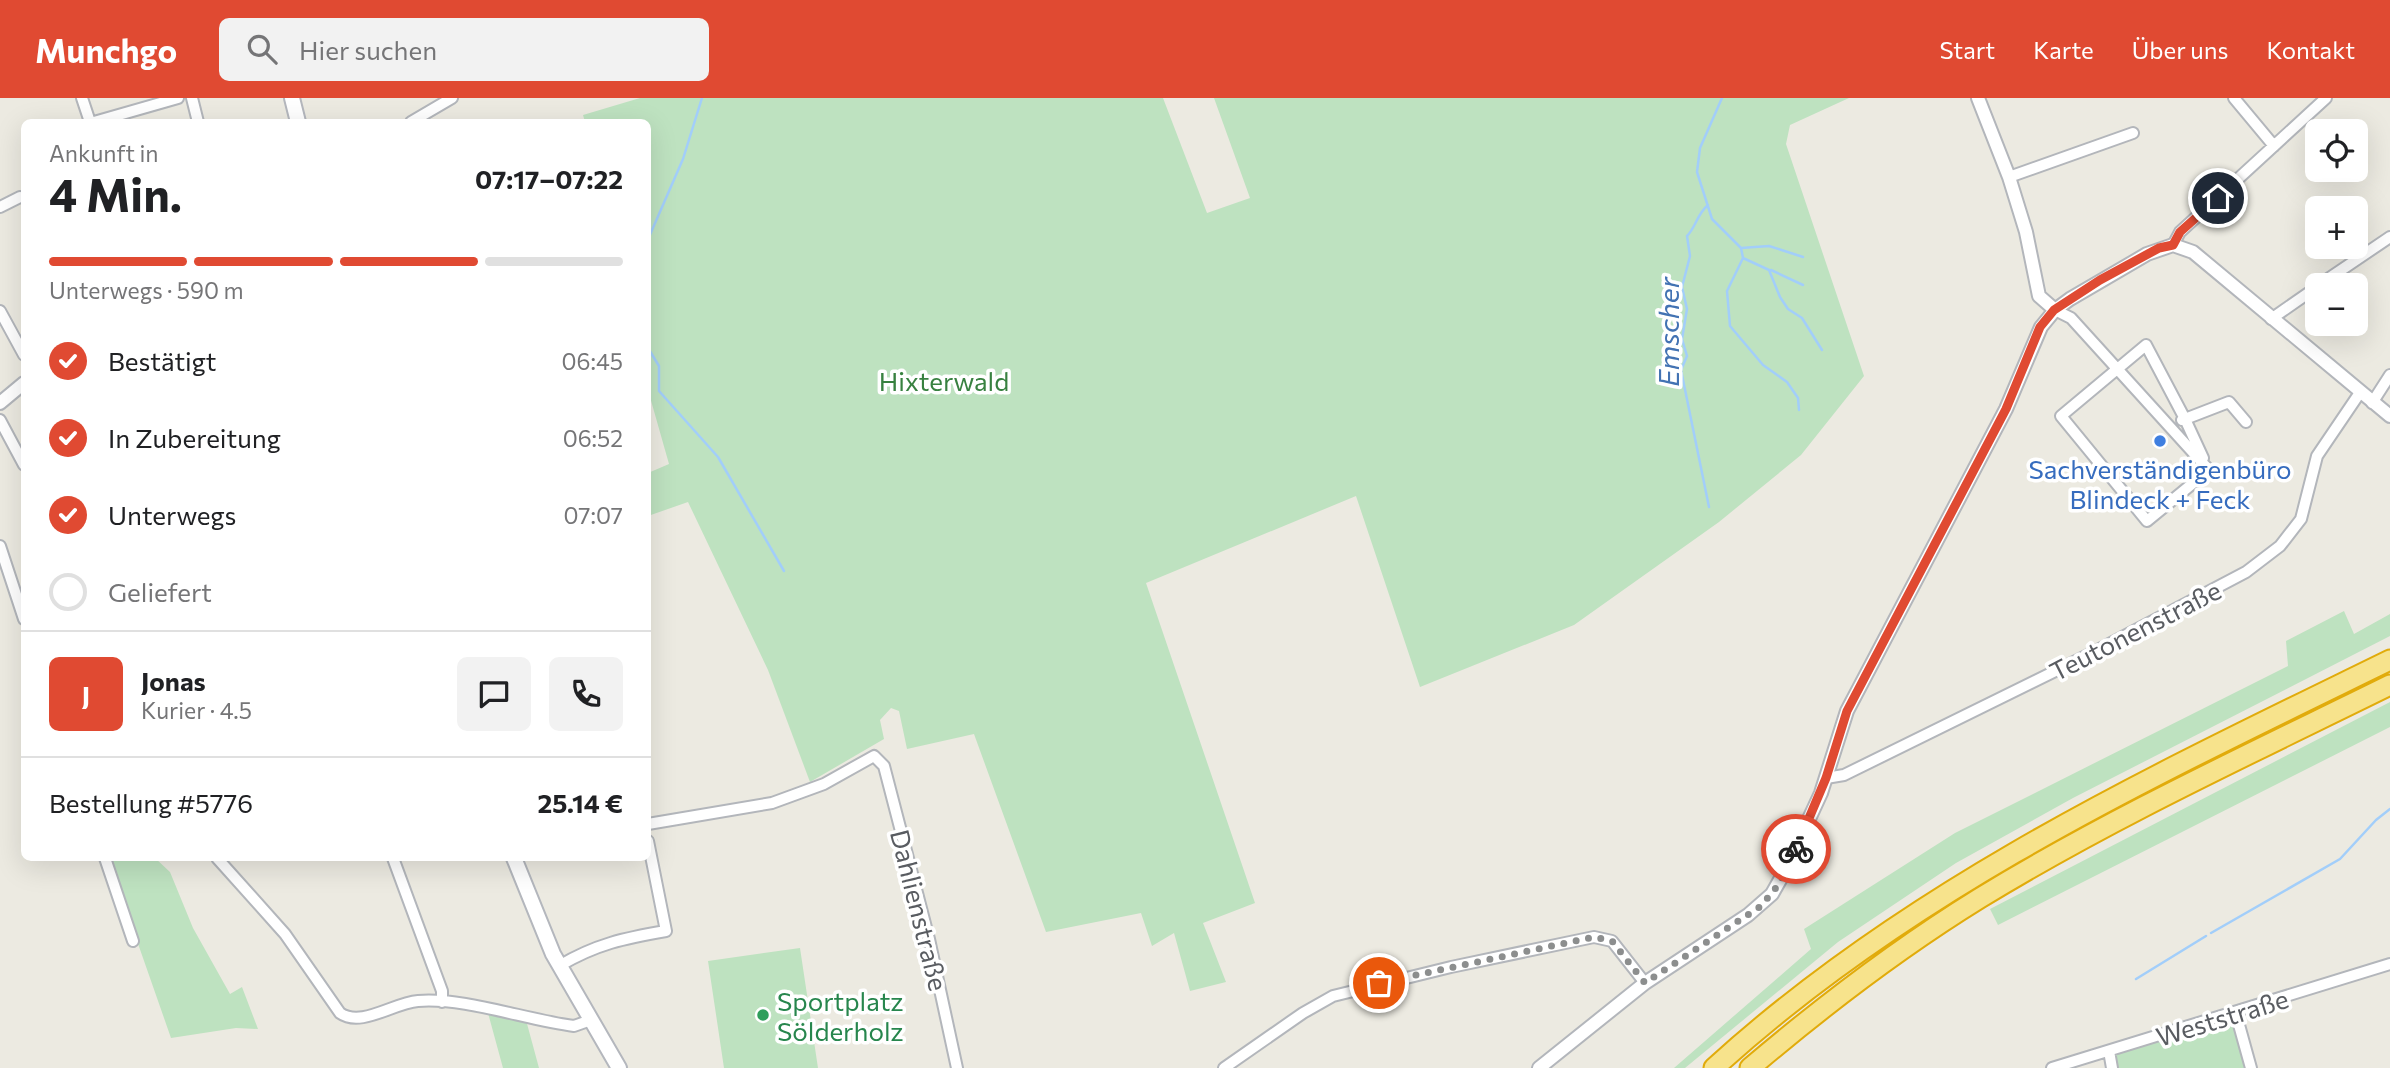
<!DOCTYPE html>
<html lang="de">
<meta charset="utf-8">
<style>
:root{--surface:#fff;--page:#f2f2f2;--text:#202124;--muted:#757577;--line:#e0e0e0;--accent:#e04a32}
body{margin:0;font-family:Commissioner,sans-serif;background:var(--page);color:var(--text);height:100vh;display:flex;flex-direction:column;font-size:26px;white-space:nowrap}
*{box-sizing:border-box;margin:0}
p{font-size:23px;color:var(--muted)}
.icon{flex:none;width:38px;height:38px;fill:none;stroke:currentColor;stroke-width:2;stroke-linecap:round;stroke-linejoin:round}
.map{position:relative;flex:1;overflow:hidden}
.panel{position:absolute;left:21px;top:21px;width:630px;height:742px;display:flex;flex-direction:column;background:var(--surface);border-radius:10px;box-shadow:0 7px 28px #0002}
.panel>*{flex:none}
.controls{position:absolute;left:2305px;top:21px;display:grid;gap:14px}
.controls a{display:grid;place-items:center;width:63px;height:63px;border-radius:10px;background:var(--surface);box-shadow:0 7px 28px #0002;font-size:35px}
.pin{position:absolute;display:grid;place-items:center;width:60px;height:60px;color:#fff;margin:-30px;border:4px solid #fff;border-radius:50%;box-shadow:0 2px 7px #0007}
.courier{position:absolute;display:grid;place-items:center;width:70px;height:70px;margin:-35px;border:5px solid #e04a32;border-radius:50%;background:#fff;color:#222;box-shadow:0 2px 9px #0007}
.head em{font-style:normal;font-weight:700}
.head div{display:flex;flex-direction:column-reverse}
.head{display:flex;align-items:center;justify-content:space-between;height:119px;padding:0 28px}
h1{font-size:46px;font-weight:700;line-height:52px}
.bar{display:grid;grid-template-columns:repeat(4,1fr);gap:10px 7px;align-content:center;height:84px;padding:0 28px}
.bar i{height:9px;border-radius:5px;background:var(--line)}
.bar .active{background:var(--accent)}
.bar p{grid-column:span 4}
.line{display:flex;align-items:center;gap:18px;padding:0 28px;border-top:2px solid var(--line)}
.line div{flex:1}
.round{display:grid;place-items:center;flex:none;width:74px;height:74px;border-radius:10px;background:var(--page)}
ol{padding:0 28px;list-style:none}
li{display:flex;align-items:center;gap:21px;height:77px}
li p{margin-inline-start:auto}
li .icon{padding:7px;border-radius:50%;background:var(--accent);color:#fff;stroke-width:4}
li:last-child{color:var(--muted)}
li i{width:38px;height:38px;border:4px solid var(--line);border-radius:50%}
header{display:flex;align-items:center;gap:42px;box-sizing:border-box;height:98px;padding:0 35px;background:var(--accent);color:#fff}
header strong{font-size:33px}
nav{display:flex;gap:38px;margin-inline-start:auto;font-size:24px}
.search{width:490px;height:63px;background:var(--page);display:flex;align-items:center;gap:18px;box-sizing:border-box;padding:0 24px;border-radius:10px;color:var(--muted);font-size:26px}
.map>svg:first-child{display:block}
.green{fill:#bee2c0}
.lines{fill:none;stroke-linecap:round;stroke-linejoin:round}
.stream{stroke:#a2cefa;stroke-width:2.5}
.minor-casing{stroke:#b3b6bb;stroke-width:14}
.tertiary-casing{stroke:#b3b6bb;stroke-width:16}
.secondary-casing{stroke:#b4b7bd;stroke-width:18}
.motorway-casing{stroke:#e1ab0b;stroke-width:23}
.minor{stroke:#fff;stroke-width:10}
.tertiary{stroke:#fff;stroke-width:12}
.secondary{stroke:#fff;stroke-width:14}
.motorway{stroke:#f7e38c;stroke-width:19}
.done{stroke:#8c8e8e;stroke-width:7;stroke-dasharray:0 12.6}
.route{stroke:#e04a32;stroke-width:9}
.shop-dot{fill:#3f7fe0;stroke:#fff;stroke-width:2.5}
.leisure-dot{fill:#2e9e5b;stroke:#fff;stroke-width:2.5}
.labels{text-anchor:middle;dominant-baseline:central;stroke-width:7;stroke-linejoin:round;paint-order:stroke}
.park-label{font-size:26px;fill:#388140;stroke:#fff}
.shop-label{font-size:26px;fill:#366cbe;stroke:#fff}
.street-label{font-size:26px;fill:#595c61;stroke:#fff}
.leisure-label{font-size:26px;fill:#27864d;stroke:#fff;text-anchor:start}
.water-label{font-size:28px;font-style:italic;fill:#4373b3;stroke:#fff}
</style>
<header>
<strong>Munchgo</strong>
<div class="search"><svg class="icon" aria-label="search" viewBox="0 0 24 24"><circle cx="10" cy="10" r="6"/><path d="M15 15l6 6"/></svg>Hier suchen</div>
<nav><a>Start</a><a>Karte</a><a>Über uns</a><a>Kontakt</a></nav>
</header>
<div class="map">
<svg width="2390" height="970" viewBox="0 0 2390 970">
<rect width="100%" height="100%" fill="#eceae1"/>
<!-- green -->
<path class="green" d="M640,0H1163L1207,115L1250,100L1214,0H1849L1790,27L1786,46L1864,278L1801,357L1719,424L1574,527L1420,589L1356,398L1146,485L1255,805L1203,825L1226,884L1190,893L1174,835L1152,848L1141,815L1046,834L974,636L907,651L899,613L891,610L880,622L884,641L810,684L768,572L688,404L648,418V375L669,366L648,292V24H585L583,17Z
M2344,513L2354,536L2390,516V538L2073,700L1956,765L1838,844L1685,970H1674L1811,851L1804,831L1955,735L2288,568L2286,543Z
M2390,604V629L1998,827L1990,811Z
M108,760H155L170,774L193,830L230,896L242,889L258,931L236,930L171,940Z
M800,850L818,970H724L708,863Z
M488,915L526,922L539,970H503Z
M2234,920L2249,970H2117L2115,955Z"/>
<g class="lines">
<!-- stream -->
<path class="stream" d="M1722,0L1700,50L1697,74L1712,121L1741,150L1743,160L1727,193L1730,228L1763,267L1787,284L1798,300L1799,312
M1708,107C1697,116 1696,129 1687,138L1690,158L1682,189L1687,211L1682,241L1687,258L1681,272L1709,409
M649,139L683,61L702,0
M1741,150L1769,148L1803,159
M1743,160L1769,172L1780,199L1788,211L1802,220L1822,252
M1771,172L1803,187
M648,250L659,268V293L718,359L784,473
M2211,835L2340,761L2376,722L2390,711
M2136,881L2206,838"/>
<!-- minor casing -->
<g class="minor-casing">
<path id="minor" d="M82,0L90,24
M192,0L198,24
M2234,0L2274,48
M94,24L178,0
M411,24L452,0
M2009,79L2133,35
M0,109L20,99
M2173,147L2180,134L2326,0
M2319,187L2390,139
M2055,212L2071,220L2209,372
M0,213L24,257
M2271,221L2317,189
M2372,305L2390,277
M0,322L24,367
M2182,322L2185,321L2203,360
M2209,372L2147,423L2061,318L2146,247L2185,321L2229,304L2246,324
M0,448L24,521
M1826,680L1844,677L2094,554L2246,474L2280,448L2301,421L2317,358L2359,296
M648,726L772,705L824,686L874,658L884,668L929,841L957,970
M105,760L133,843
M217,760L285,836L340,915C361,930 393,905 418,903C463,899 527,922 574,928L591,922
M393,760L442,893V904
M559,868C596,846 625,840 666,833L648,743
M2236,916L2251,970
M2109,953L2112,970
M1224,970L1303,915L1333,898L1451,869L1594,839L1612,843L1645,885
M2052,970L2390,866"/>
</g>
<!-- tertiary casing -->
<g class="tertiary-casing">
<path id="tertiary" d="M1978,0L2009,79L2026,134L2039,198L2055,212
M0,305L24,285
M1539,970L1645,885L1748,817L1772,796L1785,773L1821,695L1847,613L2006,311L2041,229L2055,212L2070,201L2147,156L2173,147L2193,154L2390,318"/>
</g>
<!-- secondary casing -->
<g class="secondary-casing">
<path id="secondary" d="M292,0L298,24
M514,760L553,856L619,970"/>
</g>
<!-- motorway casing -->
<g class="motorway-casing">
<path id="motorway" d="M1714,970C1911,790 2153,678 2390,562
M1750,970C1823,908 1899,850 1980,800C2111,720 2252,655 2390,587"/>
</g>
<!-- minor -->
<use href="#minor" class="minor"/>
<!-- tertiary -->
<use href="#tertiary" class="tertiary"/>
<!-- secondary -->
<use href="#secondary" class="secondary"/>
<!-- motorway -->
<use href="#motorway" class="motorway"/>
</g>
<g class="lines">
<!-- done -->
<path class="done" d="M1379,885L1594,839L1612,843L1645,885L1761,808L1779,786L1796,751"/>
<!-- route -->
<path class="route" d="M1796,751L1826,680L1847,613L2006,311L2040,229L2054,212L2100,182L2159,150L2173,147L2180,134L2218,100"/>
</g>
<!-- markers -->
<circle class="shop-dot" cx="2160" cy="343" r="7"/>
<circle class="leisure-dot" cx="763" cy="917" r="7"/>
<g class="labels">
<!-- park labels -->
<g class="park-label">
<text x="944" y="282">Hixterwald</text>
</g>
<!-- shop labels -->
<g class="shop-label">
<text x="2160" y="370">Sachverständigenbüro<tspan x="2160" dy="30">Blindeck + Feck</tspan></text>
</g>
<!-- street labels -->
<g class="street-label">
<text transform="translate(2135 532) rotate(-27)">Teutonenstraße</text>
<text transform="translate(920 812) rotate(76)">Dahlienstraße</text>
<text transform="translate(2222 919) rotate(-17)">Weststraße</text>
</g>
<!-- leisure labels -->
<g class="leisure-label">
<text x="777" y="902">Sportplatz<tspan x="777" dy="30">Sölderholz</tspan></text>
</g>
<!-- water labels -->
<g class="water-label">
<text transform="translate(1668 234) rotate(-90)">Emscher</text>
</g>
</g>
</svg>
<div class="controls">
<a><svg class="icon" aria-label="locate" viewBox="0 0 24 24"><circle cx="12" cy="12" r="6"/><path d="M12 2v4M12 18v4M2 12h4M18 12h4"/></svg></a>
<a>+</a>
<a>−</a>
</div>
<div class="pin" style="left:1379px;top:885px;background:#ea580c"><svg class="icon" aria-label="bag" viewBox="0 0 24 24"><path d="M5 8h14l-1 12H6zM9 8a3 3 0 0 1 6 0"/></svg></div>
<div class="pin" style="left:2218px;top:100px;background:#1f2937"><svg class="icon" aria-label="home" viewBox="0 0 24 24"><path d="M3 11l9-7 9 7M6 9v11h12V9"/></svg></div>
<div class="courier" style="left:1796px;top:751px"><svg class="icon" aria-label="bike" viewBox="0 0 24 24"><circle cx="6" cy="16" r="4"/><circle cx="18" cy="16" r="4"/><path d="M6 16l4-8h5l3 8M10 8l3 8H6M13 5h3"/></svg></div>
<section class="panel">
<div class="head"><div><h1>4 Min.</h1><p>Ankunft in</p></div><em>07:17–07:22</em></div>
<div class="bar"><i class="active"></i><i class="active"></i><i class="active"></i><i></i><p>Unterwegs · 590 m</p></div>
<ol>
<li><svg class="icon" aria-label="check" viewBox="0 0 24 24"><path d="M5 12l5 5 9-10"/></svg>Bestätigt<p>06:45</p></li>
<li><svg class="icon" aria-label="check" viewBox="0 0 24 24"><path d="M5 12l5 5 9-10"/></svg>In Zubereitung<p>06:52</p></li>
<li><svg class="icon" aria-label="check" viewBox="0 0 24 24"><path d="M5 12l5 5 9-10"/></svg>Unterwegs<p>07:07</p></li>
<li><i></i>Geliefert</li>
</ol>
<div class="line" style="height:126px"><b class="round" style="background:var(--accent);color:#fff">J</b><div><b>Jonas</b><p>Kurier · 4.5</p></div><a class="round"><svg class="icon" aria-label="chat" viewBox="0 0 24 24"><path d="M4 5h16v11H9l-5 4z"/></svg></a><a class="round"><svg class="icon" aria-label="phone" viewBox="0 0 24 24"><path d="M5 4h4l2 5-3 2q2 4 5 5l2-3 5 2v4C11 20 4 13 5 4z"/></svg></a></div>
<div class="line" style="height:91px"><div>Bestellung #5776</div><b>25.14 €</b></div>
</section>
</div>
